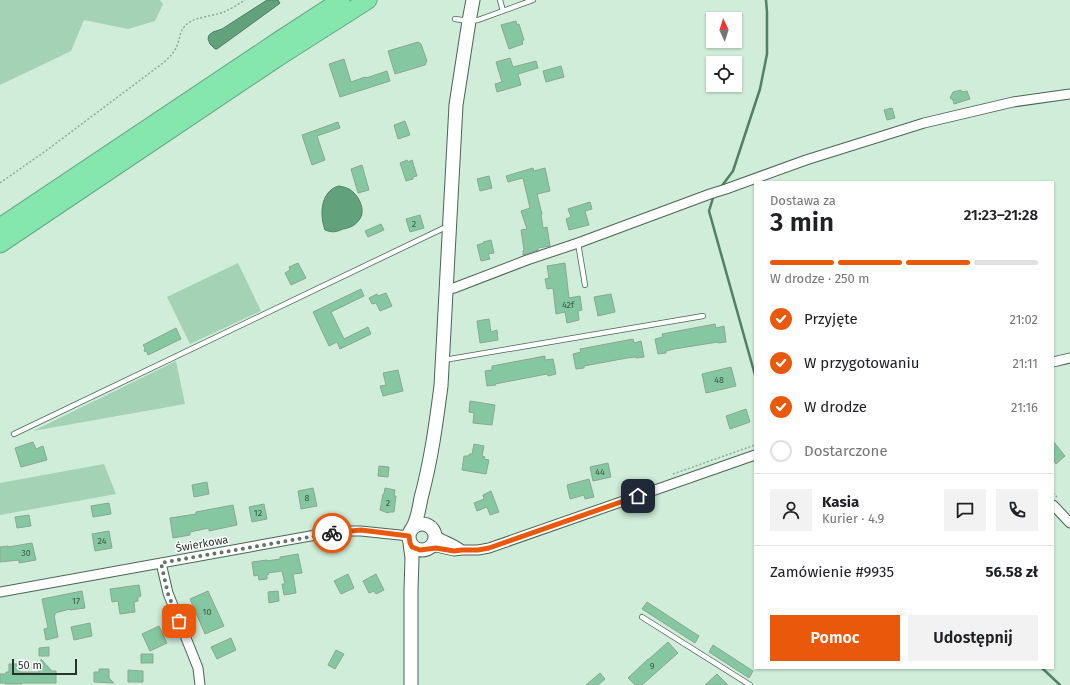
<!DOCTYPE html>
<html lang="pl">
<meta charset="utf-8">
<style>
:root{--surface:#fff;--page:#f2f2f2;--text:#202124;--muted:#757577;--line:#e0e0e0;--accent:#ea580c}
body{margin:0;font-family:"Fira Sans",sans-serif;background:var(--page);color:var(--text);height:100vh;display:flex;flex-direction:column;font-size:15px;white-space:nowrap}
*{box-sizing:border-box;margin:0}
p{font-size:13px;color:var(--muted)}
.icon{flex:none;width:22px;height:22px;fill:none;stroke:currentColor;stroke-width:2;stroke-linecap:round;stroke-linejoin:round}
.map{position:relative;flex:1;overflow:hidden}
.side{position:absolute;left:754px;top:181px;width:300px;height:488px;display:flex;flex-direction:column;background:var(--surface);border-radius:0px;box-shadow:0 1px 3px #0004}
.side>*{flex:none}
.needle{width:26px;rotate:356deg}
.buttons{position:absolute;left:706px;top:12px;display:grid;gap:8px}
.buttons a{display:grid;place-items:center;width:36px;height:36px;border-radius:0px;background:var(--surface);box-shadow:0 1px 3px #0004;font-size:20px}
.scale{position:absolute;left:12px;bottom:10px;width:65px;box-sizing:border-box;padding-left:4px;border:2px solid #27332c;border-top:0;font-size:11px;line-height:14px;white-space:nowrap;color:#27332c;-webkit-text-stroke:3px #fff;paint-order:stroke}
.pin{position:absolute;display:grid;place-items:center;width:34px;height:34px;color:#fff;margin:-17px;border-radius:8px;box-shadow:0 2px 6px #0006}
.courier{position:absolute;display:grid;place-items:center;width:40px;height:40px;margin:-20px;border:3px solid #ea580c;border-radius:50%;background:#fff;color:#222;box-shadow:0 1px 5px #0007}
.summary em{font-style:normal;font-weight:600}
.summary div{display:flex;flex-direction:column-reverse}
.summary{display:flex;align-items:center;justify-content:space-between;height:68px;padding:0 16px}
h1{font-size:26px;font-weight:600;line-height:30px}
.bar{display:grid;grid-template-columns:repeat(4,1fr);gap:6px 4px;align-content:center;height:48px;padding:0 16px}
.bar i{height:5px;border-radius:3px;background:var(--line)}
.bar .active{background:var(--accent)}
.bar p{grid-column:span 4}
.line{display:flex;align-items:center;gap:10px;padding:0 16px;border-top:1px solid var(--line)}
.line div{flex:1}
.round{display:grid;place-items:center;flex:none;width:42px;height:42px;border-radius:0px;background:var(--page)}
ol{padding:0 16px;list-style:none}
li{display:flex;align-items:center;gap:12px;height:44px}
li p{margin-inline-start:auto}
li .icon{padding:4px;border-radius:50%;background:var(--accent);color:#fff;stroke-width:4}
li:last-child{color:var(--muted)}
li i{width:22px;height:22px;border:2px solid var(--line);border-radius:50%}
.primary-button{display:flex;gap:8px;margin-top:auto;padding:8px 16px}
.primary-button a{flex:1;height:46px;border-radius:0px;background:var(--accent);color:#fff;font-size:16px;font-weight:600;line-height:46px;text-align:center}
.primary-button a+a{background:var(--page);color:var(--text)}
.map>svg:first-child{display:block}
.green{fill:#a3d2b5}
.water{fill:#61a27c;stroke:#508164}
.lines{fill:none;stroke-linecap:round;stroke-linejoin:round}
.stream{stroke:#508164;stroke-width:2.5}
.building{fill:#85c7a0;stroke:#8ba795}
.lane-casing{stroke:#4a6454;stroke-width:6}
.street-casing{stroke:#4a6454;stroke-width:11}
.secondary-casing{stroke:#4a6454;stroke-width:15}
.highway-casing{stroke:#64a880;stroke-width:19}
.path{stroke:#93aa9b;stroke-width:1.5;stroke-dasharray:2 2;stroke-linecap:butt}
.lane{stroke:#fff;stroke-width:4.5}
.street{stroke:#fff;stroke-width:9}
.secondary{stroke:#fff;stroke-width:13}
.highway{stroke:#85e7ae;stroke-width:17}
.done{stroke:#627469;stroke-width:4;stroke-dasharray:0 7.2}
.route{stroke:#ea580c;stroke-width:5}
.labels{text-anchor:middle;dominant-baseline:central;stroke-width:3;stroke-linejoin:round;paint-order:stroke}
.number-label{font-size:9px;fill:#3e5849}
.street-label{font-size:11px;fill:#27332c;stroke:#fff}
</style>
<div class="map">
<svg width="1070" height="685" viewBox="0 0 1070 685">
<rect width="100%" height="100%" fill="#cfedd9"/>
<!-- green -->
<path class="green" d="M0,0H160L163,4L155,21L128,29L84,20L71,51L0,85Z
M238,263L261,311L190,344L167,297Z
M176,361L185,404L33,431Z
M104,464L116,494L0,515V483Z"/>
<!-- water -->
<path class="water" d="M267,0H278L280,3L279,4L217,49H215L210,44L208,39L209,35L213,32L222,29Z
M339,186C344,187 349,188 353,192C360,198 366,212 359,220C355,226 349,228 343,229C336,232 333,233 325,230C321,219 320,203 328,193C331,189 335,187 339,186Z"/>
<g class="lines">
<!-- stream -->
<path class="stream" d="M721,187L733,171L760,89L767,54V12L766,0
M713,198L709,211L755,375
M1042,668L1060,685"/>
</g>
<!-- building -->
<path class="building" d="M516,21L517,25L519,24L524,40L522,41L523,44L509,49L501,25Z
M418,42L421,44L427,61L425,65L395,74L388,51Z
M510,58L513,67L536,61L538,68L518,74L521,85L497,92L495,84L502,82L496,62Z
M344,59L351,82L365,77L366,78L387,71L390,81L340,97L329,64Z
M561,66L564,77L546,82L543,71Z
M961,90L962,92L967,91L970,99L954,104L953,100L950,98L953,92Z
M892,108L895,118L887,120L884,110Z
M405,121L410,135L398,139L394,125Z
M338,122L340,128L317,136L325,160L312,165L302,135Z
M407,160L408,162L412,160L417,176L413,177V179L406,181L400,163Z
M362,165L369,190L358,193L351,169Z
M533,168L534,171L545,168L550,191L537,194L542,214H541L543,228L547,227L550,246L538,248V250L523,255V251L524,250L521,230L527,229L521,211L530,208L523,178L508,182L506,176Z
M489,176L492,188L480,191L477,179Z
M590,202L592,209L585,211L589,225L569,230L566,219L571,217L568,209Z
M420,215L424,228L410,232L406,219Z
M381,224L384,230L368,237L365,231Z
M491,240L494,253L488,254L490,259L481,261L477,245L484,243L483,242Z
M298,263L306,278L291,285L285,273L290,270L289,267Z
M565,263L569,298L580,296L582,310L578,311L579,320L567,323L565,312L556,314L553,288L547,289L545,279L549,278L547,266Z
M361,289L364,296L331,312L344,339L368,327L371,334L340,349L337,342L329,346L313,312Z
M386,293L392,306L380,311L376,303L372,304L369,298L377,294L378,296Z
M611,294L615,312L598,316L594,297Z
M489,319L491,332L497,330L498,340L480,343L477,321Z
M715,324L716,328L724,326L726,342L718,343V342L674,349L666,351V353L658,354L655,339L663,337L662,334Z
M176,328L181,339L148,355L147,352L144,351L145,348L143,345Z
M633,339L634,343L641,341L644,357L636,358V357L627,358L584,366V368L576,369L573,354L581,352L580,349Z
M545,356V360L553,359L556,374L548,376L547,374L495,384L496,385L487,386L485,371L492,370V366Z
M731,367L736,386L706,393L702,374Z
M398,370L403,391L383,396L380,386L386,385L383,373Z
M470,401L495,405L492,425L473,423L474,413L469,412Z
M746,409L750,422L730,429L726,416Z
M1053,441L1065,456L1056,464L1053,459Z
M33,442L36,449L43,446L47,460L21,467L15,448Z
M474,444L484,446L482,456L485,457L484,459L489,460L486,474L462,470L464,456H469V454H472Z
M608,463L611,477L593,481L590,467Z
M379,466L389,467L388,477L378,476Z
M589,479L594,497L585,499L584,495L570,499L567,485Z
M207,482L209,494L194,497L192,485Z
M313,488L317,506L301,509L298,491Z
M385,488L395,490L394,496H396L394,512H390L388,513L380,510L383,494H384Z
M491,491L499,512L490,515L487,507L477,511L474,503L484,499L483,495Z
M109,503L111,514L93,517L91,506Z
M264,504L267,519L252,522L249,507Z
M233,505L237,525L209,531V528L190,532V535L173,538L170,518L196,514V512Z
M29,515L31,526L17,528L15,517Z
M109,531L112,548L95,551L92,534Z
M32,543L36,560L19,563V560L0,562V547L8,546V547Z
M298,554L302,573L293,574L296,593L284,595L282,584H285L282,571L268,573L269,574L267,575V579L259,580L258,575L254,576L252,562L267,560V561L280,559V557Z
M348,574L354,588L341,594L334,581Z
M376,574L384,590L376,594L374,591L369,593L363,581Z
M139,585L141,596L138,597V601L134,602L135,612L120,614L118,601L112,602L110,589Z
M82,591L85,608L70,610V609L55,613V615H54L58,637L46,640L44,629L48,628L42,599Z
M208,591L224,626L205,634L190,599Z
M278,591L279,601L269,603L268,592Z
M647,602L699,636L695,643L642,609Z
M90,623L92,636L74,640L71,627Z
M159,626L167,643L150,651L142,634Z
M231,638L236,650L217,659L211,647Z
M668,642L678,653L642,685H635L628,678L648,659H649Z
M713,645L753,671L749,678L709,652Z
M49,647V656H39V648Z
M336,650L344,654L335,669L328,665Z
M141,654H153V663H141Z
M41,659L52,671H56V683H22V684H5V683H0V674H6V672H9V664H20V672H39V670H41Z
M99,669H109V678L114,683L94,682V672H99Z
M128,670L143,671V682H128Z
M600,673L605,679L598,685H586Z
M717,674L728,685H705Z"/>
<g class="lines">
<!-- lane casing -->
<g class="lane-casing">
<path id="lane" d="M500,0L503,11
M455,19L469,21L478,20L533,0
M578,243L585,285
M444,360L703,316
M14,434L448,226
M642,617L750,685"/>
</g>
<!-- street casing -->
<g class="street-casing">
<path id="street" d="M446,289L454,288L527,260L578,243L710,194L726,189L806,160L924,123L1013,102L1070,94
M1053,362L1070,358
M1053,505L1070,523
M435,535C444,541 454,543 462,550
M429,548L436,547L454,551L462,550H478L489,548L755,455
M161,563L168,593L198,668L200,685
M0,592L327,533L344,531H361L409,536"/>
</g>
<!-- secondary casing -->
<g class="secondary-casing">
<path id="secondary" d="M409 537a13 13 0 1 1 26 0a13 13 0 1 1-26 0Z
M413,527C418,518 419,508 421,498C431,461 436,424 441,386L456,105L469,21L473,0
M410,543L412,558L411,590V685"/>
</g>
<!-- highway casing -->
<g class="highway-casing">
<path id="highway" d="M0,227L278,41L341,0
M0,244L277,58L368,0"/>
</g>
<!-- path -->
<path class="path" d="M0,183L47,150L163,63C170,57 175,52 178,43C180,37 180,31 185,26C193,16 214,17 226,11C232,8 239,4 245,0
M673,474L755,445
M1053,493L1057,497
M435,522L438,527"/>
<!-- lane -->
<use href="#lane" class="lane"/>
<!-- street -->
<use href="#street" class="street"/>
<!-- secondary -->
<use href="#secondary" class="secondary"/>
<!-- highway -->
<use href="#highway" class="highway"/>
</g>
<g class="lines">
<!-- done -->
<path class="done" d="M179,621L168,594L161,563L332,533"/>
<!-- route -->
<path class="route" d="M332,533L361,530L409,536L410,543L412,547L420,550L436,548L454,551L462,550H478L489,548L638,496"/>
</g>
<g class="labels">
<!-- number labels -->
<g class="number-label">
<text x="414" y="224">2</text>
<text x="568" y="305">42f</text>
<text x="719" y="380">48</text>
<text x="600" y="472">44</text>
<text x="307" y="498">8</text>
<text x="388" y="503">2</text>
<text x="258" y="513">12</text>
<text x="102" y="541">24</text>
<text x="26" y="553">30</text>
<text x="76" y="601">17</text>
<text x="207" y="612">10</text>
<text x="652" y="666">9</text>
</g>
<!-- street labels -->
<g class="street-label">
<text transform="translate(202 544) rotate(-10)">Świerkowa</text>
</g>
</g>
</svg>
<div class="buttons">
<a><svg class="needle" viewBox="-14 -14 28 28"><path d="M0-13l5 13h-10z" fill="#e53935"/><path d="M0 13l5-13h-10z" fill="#757577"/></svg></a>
<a><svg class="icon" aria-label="locate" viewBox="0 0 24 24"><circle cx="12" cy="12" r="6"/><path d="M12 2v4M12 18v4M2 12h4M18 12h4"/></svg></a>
</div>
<div class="scale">50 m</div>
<div class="pin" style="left:179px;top:621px;background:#ea580c"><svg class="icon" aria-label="bag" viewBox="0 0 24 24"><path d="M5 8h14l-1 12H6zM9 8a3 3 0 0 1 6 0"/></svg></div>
<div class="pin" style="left:638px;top:496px;background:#1f2937"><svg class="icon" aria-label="home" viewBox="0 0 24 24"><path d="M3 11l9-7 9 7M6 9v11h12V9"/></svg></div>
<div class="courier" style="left:332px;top:533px"><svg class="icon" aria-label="bike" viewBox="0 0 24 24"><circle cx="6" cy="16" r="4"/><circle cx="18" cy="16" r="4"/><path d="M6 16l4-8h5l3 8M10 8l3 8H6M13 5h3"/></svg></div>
<section class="side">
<div class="summary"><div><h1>3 min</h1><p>Dostawa za</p></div><em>21:23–21:28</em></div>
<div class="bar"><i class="active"></i><i class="active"></i><i class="active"></i><i></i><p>W drodze · 250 m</p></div>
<ol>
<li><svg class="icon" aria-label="check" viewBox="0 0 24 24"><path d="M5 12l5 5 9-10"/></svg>Przyjęte<p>21:02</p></li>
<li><svg class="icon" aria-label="check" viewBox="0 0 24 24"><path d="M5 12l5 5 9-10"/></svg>W przygotowaniu<p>21:11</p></li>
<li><svg class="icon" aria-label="check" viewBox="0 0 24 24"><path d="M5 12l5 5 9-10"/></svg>W drodze<p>21:16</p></li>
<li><i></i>Dostarczone</li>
</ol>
<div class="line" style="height:72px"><a class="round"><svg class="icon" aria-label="person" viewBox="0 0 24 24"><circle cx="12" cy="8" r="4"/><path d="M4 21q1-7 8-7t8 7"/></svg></a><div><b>Kasia</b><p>Kurier · 4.9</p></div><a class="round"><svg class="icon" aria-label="chat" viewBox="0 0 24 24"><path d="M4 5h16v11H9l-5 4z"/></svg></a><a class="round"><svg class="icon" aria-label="phone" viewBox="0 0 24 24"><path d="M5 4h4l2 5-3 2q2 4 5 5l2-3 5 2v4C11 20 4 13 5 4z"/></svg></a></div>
<div class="line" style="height:52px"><div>Zamówienie #9935</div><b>56.58 zł</b></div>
<div class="primary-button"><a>Pomoc</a><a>Udostępnij</a></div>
</section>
</div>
